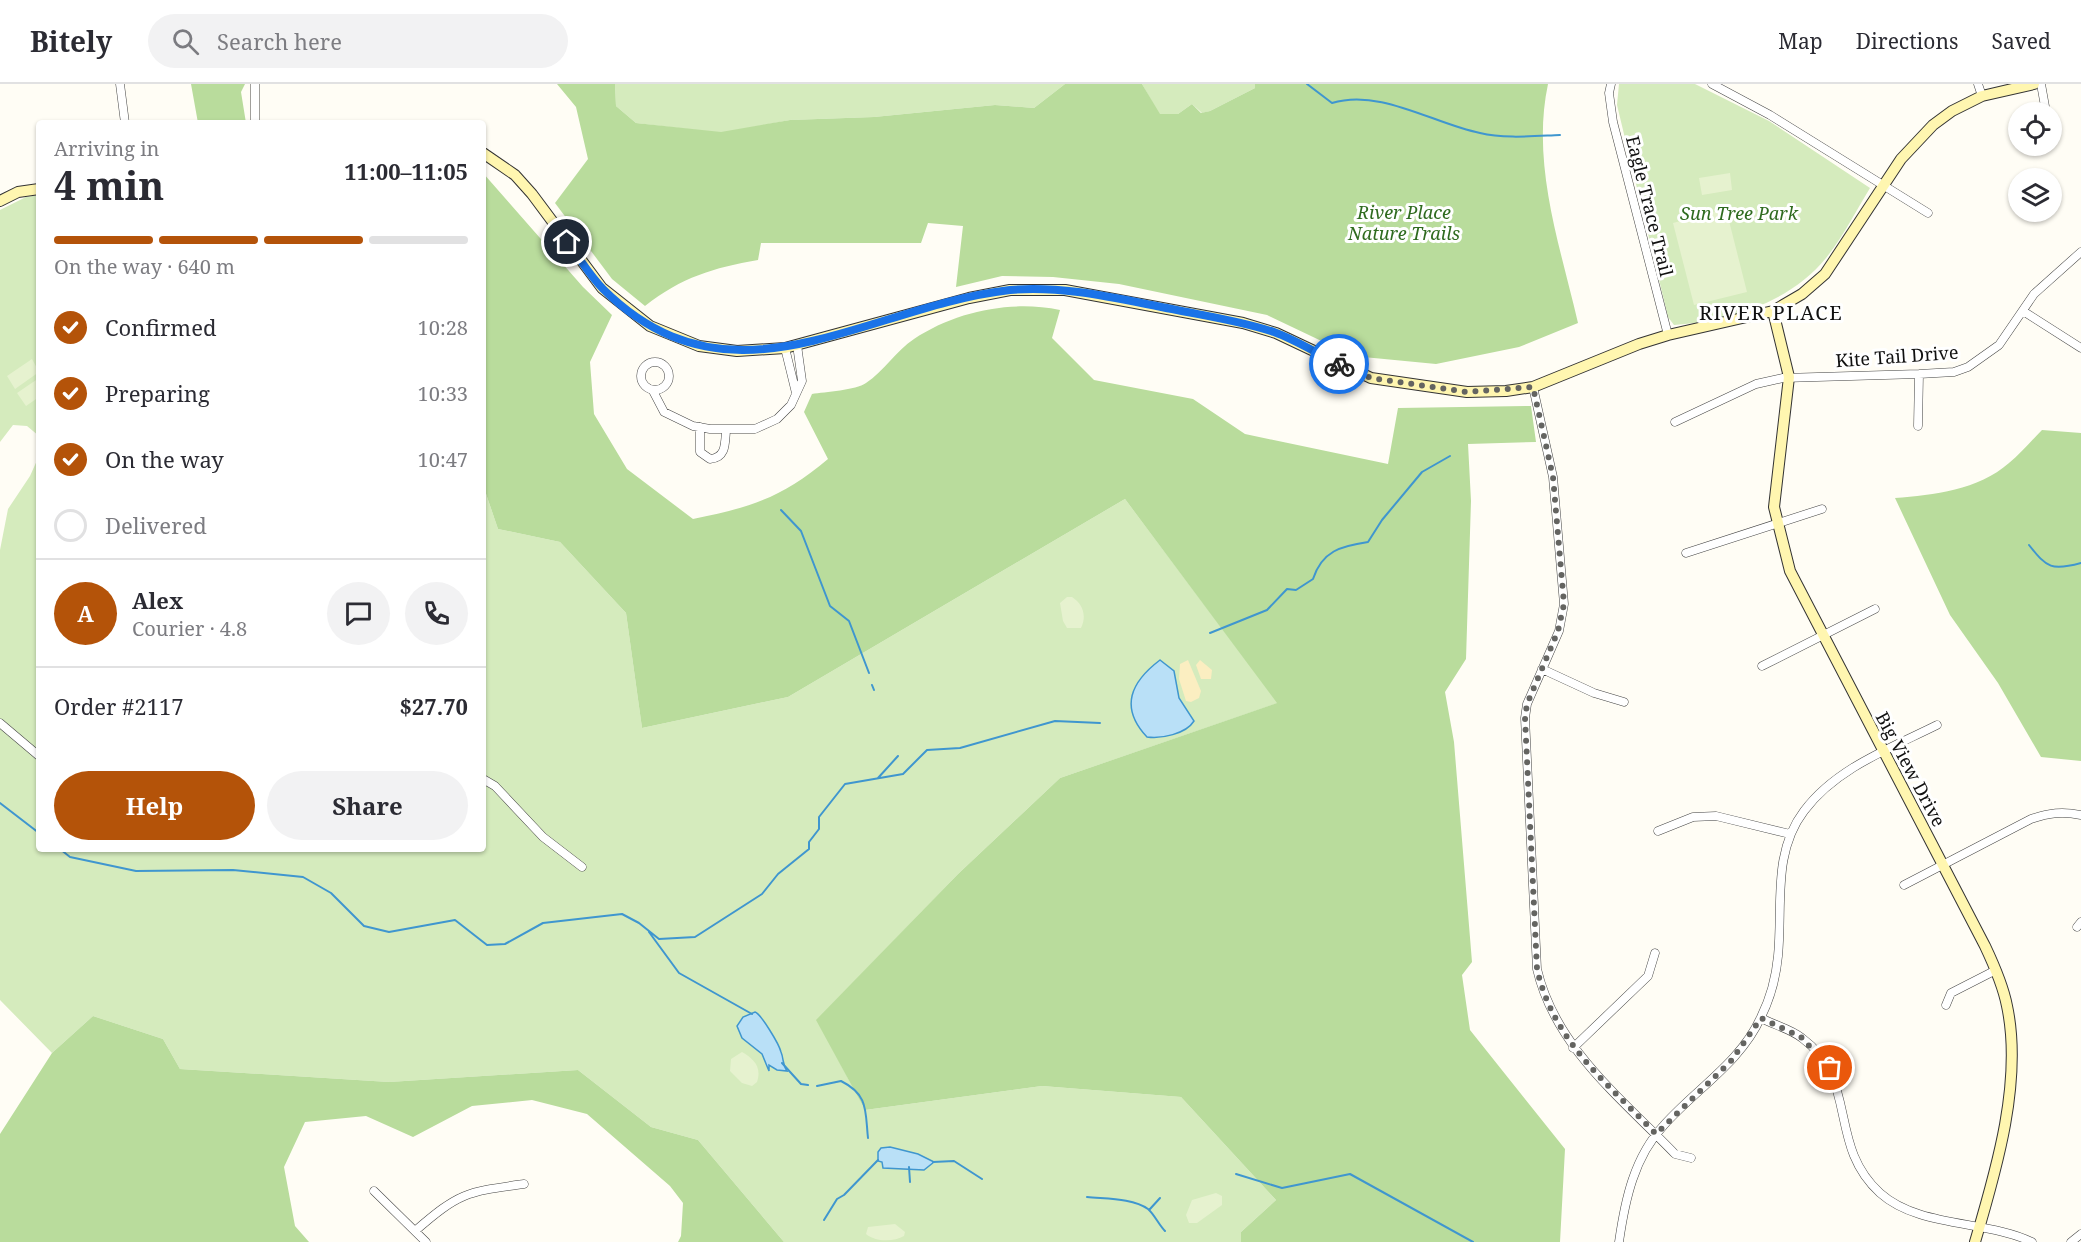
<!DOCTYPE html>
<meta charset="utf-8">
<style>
:root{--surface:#fff;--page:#f2f2f3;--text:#2b2b33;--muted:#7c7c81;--line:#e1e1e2;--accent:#b45309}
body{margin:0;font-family:"Noto Serif",serif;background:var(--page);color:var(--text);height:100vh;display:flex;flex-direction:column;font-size:22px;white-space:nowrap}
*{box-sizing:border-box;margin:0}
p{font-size:20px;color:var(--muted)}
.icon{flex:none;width:33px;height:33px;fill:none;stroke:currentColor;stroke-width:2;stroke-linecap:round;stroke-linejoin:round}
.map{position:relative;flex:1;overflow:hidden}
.details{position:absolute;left:36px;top:36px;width:450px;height:732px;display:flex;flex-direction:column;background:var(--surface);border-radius:6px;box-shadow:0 2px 4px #0004}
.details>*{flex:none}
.buttons{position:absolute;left:2008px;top:18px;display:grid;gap:12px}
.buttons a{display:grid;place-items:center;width:54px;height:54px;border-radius:50%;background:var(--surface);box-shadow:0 2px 4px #0004;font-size:30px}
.pin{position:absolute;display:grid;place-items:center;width:51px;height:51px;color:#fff;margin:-26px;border:3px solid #fff;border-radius:50%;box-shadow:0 2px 6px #0007}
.courier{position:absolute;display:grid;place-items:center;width:60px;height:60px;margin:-30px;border:4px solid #1a73e8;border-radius:50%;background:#fff;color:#222;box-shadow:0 2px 8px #0007}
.summary em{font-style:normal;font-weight:700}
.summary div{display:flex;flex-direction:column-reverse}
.summary{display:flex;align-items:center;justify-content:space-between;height:102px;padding:0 18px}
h1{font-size:39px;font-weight:700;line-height:45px}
.bar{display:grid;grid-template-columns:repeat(4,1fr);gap:9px 6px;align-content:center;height:72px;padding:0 18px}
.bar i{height:8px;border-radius:4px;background:var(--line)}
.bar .active{background:var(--accent)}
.bar p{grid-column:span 4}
.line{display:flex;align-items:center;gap:15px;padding:0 18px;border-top:2px solid var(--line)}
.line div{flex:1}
.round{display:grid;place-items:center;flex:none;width:63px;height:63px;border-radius:32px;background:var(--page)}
ol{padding:0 18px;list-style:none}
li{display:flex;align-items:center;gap:18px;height:66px}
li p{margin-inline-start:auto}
li .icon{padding:6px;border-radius:50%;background:var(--accent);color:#fff;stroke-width:4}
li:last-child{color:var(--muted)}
li i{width:33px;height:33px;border:3px solid var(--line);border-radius:50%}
.primary-button{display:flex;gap:12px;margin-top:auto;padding:12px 18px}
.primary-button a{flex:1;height:69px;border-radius:36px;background:var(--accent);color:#fff;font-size:24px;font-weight:700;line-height:69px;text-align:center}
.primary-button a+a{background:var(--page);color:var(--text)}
header{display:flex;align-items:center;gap:36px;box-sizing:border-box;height:84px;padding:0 30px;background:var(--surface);border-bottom:2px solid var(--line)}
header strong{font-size:28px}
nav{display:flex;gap:33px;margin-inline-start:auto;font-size:21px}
.search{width:420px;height:54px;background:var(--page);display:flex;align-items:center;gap:15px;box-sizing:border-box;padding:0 21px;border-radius:33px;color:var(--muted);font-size:22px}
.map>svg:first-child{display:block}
.green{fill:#d5ebbd}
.forest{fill:#b9dc9c}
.sand{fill:#fbeec1}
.pitch{fill:#e6f2cf}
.water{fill:#b9e0f7;stroke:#3f96cf;stroke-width:1.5}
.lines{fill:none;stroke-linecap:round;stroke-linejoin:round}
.stream{stroke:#3f96cf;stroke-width:2}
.street-casing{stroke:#444;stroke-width:9}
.secondary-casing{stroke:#333;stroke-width:12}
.street{stroke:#fff;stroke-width:8}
.secondary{stroke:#fff6b0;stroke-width:10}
.done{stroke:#646461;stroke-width:6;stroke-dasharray:0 10.8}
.route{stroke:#1a73e8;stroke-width:8}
.labels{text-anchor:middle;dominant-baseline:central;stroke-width:6;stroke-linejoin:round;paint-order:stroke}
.street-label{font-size:18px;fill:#111;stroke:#fff}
.park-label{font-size:18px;font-style:italic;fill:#2f6b1f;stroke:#fff}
.neighbourhood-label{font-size:20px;letter-spacing:1.5px;fill:#111;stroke:#fff}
</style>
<header>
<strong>Bitely</strong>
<div class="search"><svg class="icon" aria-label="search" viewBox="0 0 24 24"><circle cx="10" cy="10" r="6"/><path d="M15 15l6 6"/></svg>Search here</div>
<nav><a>Map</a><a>Directions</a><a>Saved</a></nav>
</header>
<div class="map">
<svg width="2081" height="1158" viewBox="0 0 2081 1158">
<rect width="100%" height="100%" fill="#fffdf5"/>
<!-- green -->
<path class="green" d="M615,0H1065L1034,24L995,21L874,33L790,36L721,49L636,39L616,22Z
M1142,0H1255V4L1210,27L1202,29L1192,20L1178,30H1159Z
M1619,0H1695L1769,37L1870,104C1856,127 1843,153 1826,174C1789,219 1730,237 1674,241L1668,233L1617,21Z
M39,111V352L27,342L13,341L0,358V126L26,113Z
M39,372V765H483V401L498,445L560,458L626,529L642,644L788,613L1125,415L1278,619L1060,694L958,790L817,936L865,1026L1042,1002L1181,1013L1276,1116L1241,1148V1158H784L698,1056L651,1043L578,986L389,998L180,985L163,955L93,932L52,969L0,916V466L8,425L30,392Z"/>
<!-- forest -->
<path class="forest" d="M191,0H245L241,8L246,39H198Z
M557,0H615L616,22L636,39L721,48L790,36L874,33L995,21L1034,24L1065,0H1142L1160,30H1178L1192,20L1201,29L1210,27L1255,4V0H1548C1531,80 1560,161 1578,239L1519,263L1436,280L1353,272L1267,231L1119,200L1053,193L1002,192L956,203L963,142L928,139L921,159H761L758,176C713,184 682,193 645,222L612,195L555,119L588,75L576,23Z
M483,89L583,203L612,231L590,278L594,330L627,385L693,435C751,423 782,414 828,375L804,328L812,310C825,308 856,306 866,299C884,287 896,267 914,255C956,227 1011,216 1060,226L1052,254L1094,296L1193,315L1245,350L1388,380L1398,324L1531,322L1536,358L1468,360L1471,417L1466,575L1445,608L1454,658L1472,878L1462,891L1470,946L1565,1065L1560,1158H1241V1148L1276,1116L1181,1013L1042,1002L865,1026L816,936L958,790L1060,694L1277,619L1125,415L788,613L642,644L626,529L560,458L498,445L483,401Z
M2042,346L2081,349V677L2041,673L1998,599L1950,531L1895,414C1934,411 1978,406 2009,379C2021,369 2031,357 2042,346Z
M93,932L163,955L180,985L389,998L578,986L651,1043L698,1056L784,1158H678L681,1152L683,1119L670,1102L587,1030L532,1016L472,1022L413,1053L366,1032L305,1038L284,1083L295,1142L309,1158H0V1050L52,969Z"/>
<!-- sand -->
<path class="sand" d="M1188,576L1201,607L1199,614L1191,618L1186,617L1179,595L1180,580Z
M1200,576L1212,586L1211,595H1201L1196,581Z"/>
<!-- pitch -->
<path class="pitch" d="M1730,89L1732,106L1702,111L1699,94Z
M1726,125L1747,208L1694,221L1673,139Z
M32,275L39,288L15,305L7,292Z
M39,294V313L26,322L17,309Z
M1067,513H1072C1083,520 1087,532 1081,544H1067L1063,537L1060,519Z
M742,968C754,975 762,983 757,998L752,1002L742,999L730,987L731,975Z
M1216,1109L1222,1112V1121L1197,1139H1189L1186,1131L1192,1116Z
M895,1140L905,1148L904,1152C894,1158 875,1158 866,1150L868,1143Z"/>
<!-- water -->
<path class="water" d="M1160,576L1174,587L1179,614L1194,637C1186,650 1161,655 1147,653C1119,623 1131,598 1160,576Z
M755,928C761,930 779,960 781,968C784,975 782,980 787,987L777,986L769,981V987L762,970L742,954L737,942L743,933Z
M890,1063L918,1070L934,1078L924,1086L883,1084L882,1078L878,1077V1068L881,1064Z"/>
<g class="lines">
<!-- stream -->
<path class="stream" d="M1307,0L1332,19C1380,4 1434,40 1480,49C1504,55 1535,52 1560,51
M781,426L801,447L830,522L849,537L869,589
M2029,461C2047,484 2052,487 2081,479
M1210,549L1267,526L1287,505L1296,506L1313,495C1322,467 1341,462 1368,458L1382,436L1422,388L1450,372
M872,601L874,606
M878,694L898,672
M0,719L39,749
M60,765L70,773L136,787L233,786L303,793L331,809L364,842L389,848L455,836L487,861L505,860L543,839L622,830L639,839L659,855L695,853L762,810L778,790L809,765V758L819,745V733L845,700L903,690L927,666L960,664L1055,637L1100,639
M649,848L679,889L752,930
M782,979L801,1000L808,1001
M817,1002L841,997C869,1011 865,1027 868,1054
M933,1078L954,1077L982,1095
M909,1083L910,1098
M1236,1090L1282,1104L1350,1090L1473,1158
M1087,1113C1106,1115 1133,1114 1148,1125C1154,1130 1159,1141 1165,1147
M1150,1125L1160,1114
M824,1136L837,1115L844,1111L878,1076"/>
<!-- street casing -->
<g class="street-casing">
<path id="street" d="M120,0L125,39
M1611,0L1609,9L1613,38L1668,251
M1712,0L1770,31L1928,129
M1978,0L1982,12
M2041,0L2046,28
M255,39V0
M2023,227L2081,264
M785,264L796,309
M641 292a14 14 0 1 1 28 0a14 14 0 1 1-28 0Z
M1533,303L1553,393L1564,520L1559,547L1527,620L1525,634L1537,885C1555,963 1622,1015 1675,1070L1691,1074
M653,307L664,328L693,342L710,345H755L777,335L791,321L802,297L797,261
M1675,338L1756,300L1783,294L1919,290L1954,288L1968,283L1999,261L2034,210L2081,168
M1918,342L1919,290
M700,343V368L710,375C726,374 725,360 726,346
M1686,469L1822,425
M1762,582L1875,525
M1542,585L1594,609L1624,618
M0,639L39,672
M483,695L495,702L543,753L582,783
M1658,747L1693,733L1716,732L1790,750
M1904,801L2031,735C2049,729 2062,727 2081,731
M2077,843L2081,838
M1946,921L1951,909L1996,886
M1761,934C1774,941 1791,945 1802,954C1859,996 1827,1061 1880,1109C1919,1144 1987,1136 2032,1158
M1573,964L1648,892L1655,869
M374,1107L426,1158
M415,1147C460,1108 466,1108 524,1100
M1619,1158C1625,1116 1634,1073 1664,1041C1696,1005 1741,978 1761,933C1770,915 1776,893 1778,872C1783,822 1772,769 1804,727C1836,684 1891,664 1937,641
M2071,1158L2081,1150"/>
</g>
<!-- secondary casing -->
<g class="secondary-casing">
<path id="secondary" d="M483,69L515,91L532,110L602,204L650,242L699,262L737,267L785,264L969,214L1010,206H1065L1243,239L1276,249L1371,294L1467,308L1506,307L1533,303L1639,260L1668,251L1773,227L1802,210L1825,190L1901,75L1933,41L1952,27L1982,12L2034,0
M0,117L18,108L39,105
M1773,227L1789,293L1774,423L1790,487L1985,862C1994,881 2003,901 2007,922C2023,997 1996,1087 1975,1158"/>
</g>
<!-- street -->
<use href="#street" class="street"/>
<!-- secondary -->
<use href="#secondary" class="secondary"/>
</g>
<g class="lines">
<!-- done -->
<path class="done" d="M1339,280L1371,294L1467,308L1533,303L1553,393L1564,520L1558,547L1527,620L1525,634L1537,885C1553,957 1607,999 1656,1050L1731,977L1761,934L1801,953L1830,984"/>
<!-- route -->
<path class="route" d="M567,158C579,173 589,191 603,205C732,333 866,222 1010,206C1064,201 1119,215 1172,225C1206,232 1241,237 1274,248C1296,256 1318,270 1339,280"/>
</g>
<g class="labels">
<!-- street labels -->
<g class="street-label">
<text transform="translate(1650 122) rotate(76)">Eagle Trace Trail</text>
<text transform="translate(1897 272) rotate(-4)">Kite Tail Drive</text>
<text transform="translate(1911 685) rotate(62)">Big View Drive</text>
</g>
<!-- park labels -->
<g class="park-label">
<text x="1404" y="128">River Place<tspan x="1404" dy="21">Nature Trails</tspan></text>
<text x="1739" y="129">Sun Tree Park</text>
</g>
<!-- neighbourhood labels -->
<g class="neighbourhood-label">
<text x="1771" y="228">RIVER PLACE</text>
</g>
</g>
</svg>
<div class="buttons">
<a><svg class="icon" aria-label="locate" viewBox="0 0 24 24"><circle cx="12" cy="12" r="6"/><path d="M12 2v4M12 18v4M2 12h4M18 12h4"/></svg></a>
<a><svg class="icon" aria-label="layers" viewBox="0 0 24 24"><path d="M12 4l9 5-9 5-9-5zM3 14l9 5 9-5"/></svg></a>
</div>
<div class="pin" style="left:1830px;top:984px;background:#ea580c"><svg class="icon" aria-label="bag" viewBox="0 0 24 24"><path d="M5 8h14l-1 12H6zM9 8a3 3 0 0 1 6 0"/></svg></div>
<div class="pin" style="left:567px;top:158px;background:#1f2937"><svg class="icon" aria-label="home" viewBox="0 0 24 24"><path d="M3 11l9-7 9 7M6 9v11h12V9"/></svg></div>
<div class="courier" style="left:1339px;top:280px"><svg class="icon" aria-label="bike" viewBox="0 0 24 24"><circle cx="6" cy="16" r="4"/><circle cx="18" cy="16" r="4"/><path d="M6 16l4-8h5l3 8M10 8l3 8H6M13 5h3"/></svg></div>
<section class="details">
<div class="summary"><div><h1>4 min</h1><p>Arriving in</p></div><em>11:00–11:05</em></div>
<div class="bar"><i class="active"></i><i class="active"></i><i class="active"></i><i></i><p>On the way · 640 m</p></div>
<ol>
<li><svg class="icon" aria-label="check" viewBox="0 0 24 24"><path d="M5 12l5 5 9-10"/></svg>Confirmed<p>10:28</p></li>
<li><svg class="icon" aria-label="check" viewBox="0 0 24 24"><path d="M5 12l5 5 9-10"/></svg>Preparing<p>10:33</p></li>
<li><svg class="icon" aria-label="check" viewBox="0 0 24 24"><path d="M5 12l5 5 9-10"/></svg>On the way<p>10:47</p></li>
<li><i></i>Delivered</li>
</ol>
<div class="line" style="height:108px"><b class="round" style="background:var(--accent);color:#fff">A</b><div><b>Alex</b><p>Courier · 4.8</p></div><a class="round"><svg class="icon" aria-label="chat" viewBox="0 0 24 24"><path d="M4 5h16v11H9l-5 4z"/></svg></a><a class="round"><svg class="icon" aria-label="phone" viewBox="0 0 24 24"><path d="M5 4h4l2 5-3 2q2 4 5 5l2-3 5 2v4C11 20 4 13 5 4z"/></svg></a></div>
<div class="line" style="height:78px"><div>Order #2117</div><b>$27.70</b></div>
<div class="primary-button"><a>Help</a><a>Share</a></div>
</section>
</div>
